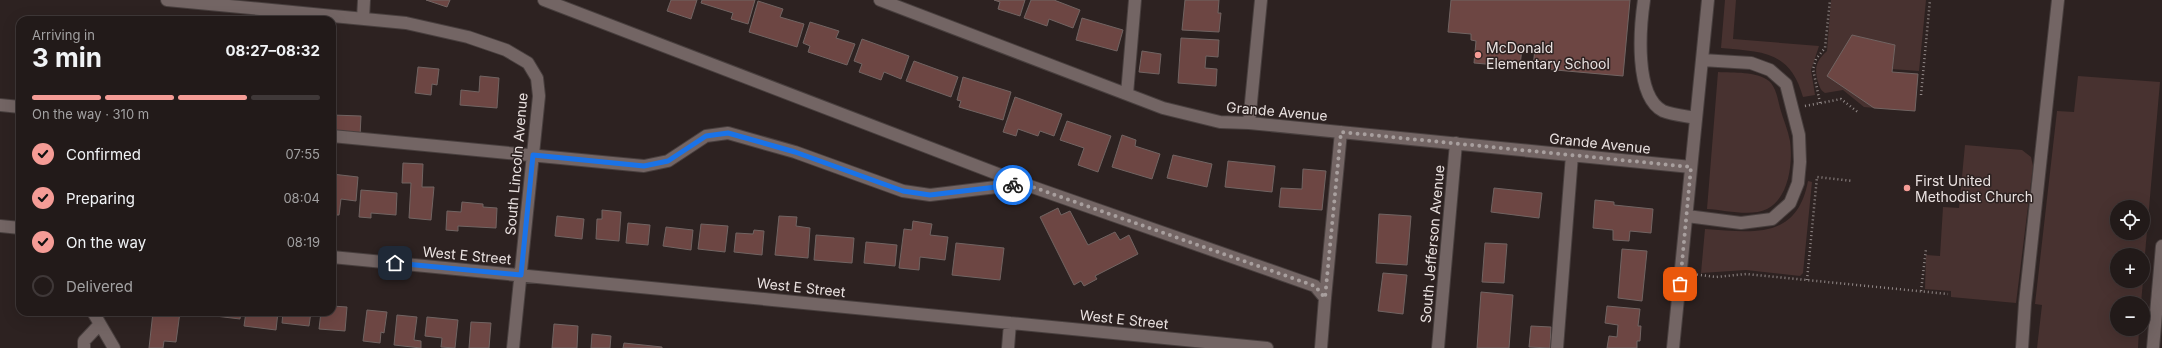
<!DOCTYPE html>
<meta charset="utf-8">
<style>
:root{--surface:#221a19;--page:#2e2726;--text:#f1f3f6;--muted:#a2a1a2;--line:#3f3838;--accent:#f59c96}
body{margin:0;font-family:Inter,sans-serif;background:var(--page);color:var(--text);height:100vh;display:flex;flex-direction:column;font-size:15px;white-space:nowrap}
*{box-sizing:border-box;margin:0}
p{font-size:13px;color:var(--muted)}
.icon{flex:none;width:22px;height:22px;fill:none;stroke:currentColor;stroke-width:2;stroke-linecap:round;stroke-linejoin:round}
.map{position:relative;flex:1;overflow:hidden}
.drawer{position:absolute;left:16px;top:16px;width:320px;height:300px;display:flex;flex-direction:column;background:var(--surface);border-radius:12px;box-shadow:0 4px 16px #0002,0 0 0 1px var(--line)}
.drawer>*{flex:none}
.fabs{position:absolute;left:2110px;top:200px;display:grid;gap:8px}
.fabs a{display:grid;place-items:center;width:40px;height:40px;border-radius:50%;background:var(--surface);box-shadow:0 4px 16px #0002,0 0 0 1px var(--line);font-size:20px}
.pin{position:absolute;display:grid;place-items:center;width:34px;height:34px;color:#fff;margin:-17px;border-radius:8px;box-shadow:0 2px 6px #0006}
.courier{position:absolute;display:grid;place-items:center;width:40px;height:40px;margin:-20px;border:3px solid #1a73e8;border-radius:50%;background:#fff;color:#222;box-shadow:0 1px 5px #0007}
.head em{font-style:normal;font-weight:700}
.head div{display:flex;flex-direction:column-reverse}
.head{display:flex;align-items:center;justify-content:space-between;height:68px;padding:0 16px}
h1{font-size:26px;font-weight:700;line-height:30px}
.bar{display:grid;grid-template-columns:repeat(4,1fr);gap:6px 4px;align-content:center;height:48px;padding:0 16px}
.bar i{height:5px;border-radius:3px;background:var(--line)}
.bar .on{background:var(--accent)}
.bar p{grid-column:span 4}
ol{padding:0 16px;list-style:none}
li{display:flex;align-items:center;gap:12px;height:44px}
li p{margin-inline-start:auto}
li .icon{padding:4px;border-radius:50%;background:var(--accent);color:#111;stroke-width:4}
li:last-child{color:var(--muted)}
li i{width:22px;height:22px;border:2px solid var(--line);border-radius:50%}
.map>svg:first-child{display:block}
.green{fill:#483230;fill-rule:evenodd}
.building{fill:#6d4643;stroke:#716462}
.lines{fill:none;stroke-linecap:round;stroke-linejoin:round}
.minor-casing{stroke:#483f3e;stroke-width:14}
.path{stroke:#938a89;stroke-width:2.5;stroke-dasharray:1 3;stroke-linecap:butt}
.minor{stroke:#736564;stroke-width:12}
.done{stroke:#a89f9e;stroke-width:4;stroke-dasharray:0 7.2}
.route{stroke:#1a73e8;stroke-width:5}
.poi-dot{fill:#f59c96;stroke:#2d2221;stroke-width:1.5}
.labels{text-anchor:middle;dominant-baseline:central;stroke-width:3;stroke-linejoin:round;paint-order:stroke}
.poi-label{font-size:14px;fill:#eae2e1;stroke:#2d2221;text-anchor:start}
.street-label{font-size:14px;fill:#eae2e1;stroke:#2d2221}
</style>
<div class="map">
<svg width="2162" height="348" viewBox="0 0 2162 348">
<rect width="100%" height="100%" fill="#2d2221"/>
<!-- green -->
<path class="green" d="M1725,0H1736L1733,39L1819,46L1811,70L1815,95L1803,97C1790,50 1762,52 1721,48Z
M1831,0H1926L1919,71L1892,69L1895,45L1852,35L1874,108L1864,107L1843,90L1825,93C1820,90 1820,87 1818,82C1814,68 1816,61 1827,51Z
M1718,72C1734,73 1756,71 1769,81C1776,87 1778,100 1780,108C1783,119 1788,130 1790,141C1793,163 1789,198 1767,209C1751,217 1725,210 1707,209Z
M2078,76L2160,82L2143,277V255H2117V281H2143L2141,303H2117V329H2139L2138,348H2037L2042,305L2035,304L2057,111L2074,112ZM2117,207H2143V233H2117Z
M1965,145L2022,150L2031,157L2033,166L2016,303L1951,297V291L1925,289L1926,255L1940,256L1943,207L1959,208Z
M1808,181L1812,182L1803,273L1800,276L1746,270L1701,273L1705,229C1751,232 1797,241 1808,181Z"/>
<!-- building -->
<path class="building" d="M426,0H450L447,7Z
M671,0H697L691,19L667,11Z
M702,0H755L748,24L731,19L733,13L701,3Z
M994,0H1025L1020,16L998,9L1000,2Z
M1031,0H1054L1080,10L1073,28L1049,19L1047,26L1024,18Z
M1185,0H1219L1218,13H1221L1219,32L1182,30Z
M1451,0H1630L1623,76L1533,68L1535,48L1522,47L1520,67L1474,63L1476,41L1471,40V34L1448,32Z
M758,1L783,9L780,17L804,24L797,47L749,32Z
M1082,18L1123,30L1117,51L1076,40Z
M810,22L839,31L836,38L855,44L847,65L808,52L810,46L803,43Z
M1852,35L1895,45L1892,72L1918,74L1915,111L1874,108L1827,76Z
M1181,38L1219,40L1218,57L1206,56L1205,68L1217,69L1216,86L1178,83Z
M862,39L909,56L901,79L884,72L881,80L859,72L862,64L854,61Z
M1142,51L1161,54L1159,74L1139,72Z
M914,61L958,77L951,97L906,81Z
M418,67L439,69L437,85L432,84L431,95L415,93Z
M19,74H20V98L17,97Z
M480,76L499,78L497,108L460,105L461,90L479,92Z
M963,77L1011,92L1003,120L959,107L961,101L957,100Z
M1015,97L1062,114L1054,136L1040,131L1038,136L1018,129L1016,136L1003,132Z
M332,115L361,116L360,136L332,135Z
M1067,121L1111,136L1098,172L1078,165L1084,148L1060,140Z
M1122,135L1136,140L1135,146L1160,154L1152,179L1112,167Z
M1173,155L1212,164L1207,187L1167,178Z
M1228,161L1275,166L1272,192L1225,187Z
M403,163L423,164L422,187H434L431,220L409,218L411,183H402Z
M1303,169L1326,171L1322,210L1279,207L1281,188L1302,189Z
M332,174L358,177L356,201L341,199L339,215H332Z
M1494,188L1542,193L1539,218L1491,212Z
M361,190L397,193L396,215L371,213V218L359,217Z
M1595,200L1614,202V205L1653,209L1651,233L1630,231L1629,241L1613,240V230L1593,228Z
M462,202L483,204V207L497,208L496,228L458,226V231L446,230L447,211L461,212Z
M1058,208L1061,215L1070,211L1088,245L1115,232L1120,240L1129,235L1138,254L1095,276L1097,279L1084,286L1081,281L1074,285L1040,217Z
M602,210L621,212L619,241L596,239L597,219H602Z
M1379,214L1411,216L1407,265L1376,263Z
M557,216L584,219L582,239L555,236Z
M779,216L797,217L796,226L810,228L808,258L775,255Z
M913,221L932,224L930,235L948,237L945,260L920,257L919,270L899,268L904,229L912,230Z
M628,223L650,225L648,245L626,243Z
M701,224L728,226L725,252L698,249Z
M666,227L693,230L691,250L663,246Z
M754,230L764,231L762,255L734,252L736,233L753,234Z
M816,235L854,238L852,263L814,260Z
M866,242L897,245L895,266L864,263Z
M956,243L1004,248L1000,280L952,275Z
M1485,243L1507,244L1504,283L1482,282Z
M1622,249L1647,251L1642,301L1618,298Z
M1383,273L1407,275L1403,314L1378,311Z
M1481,292L1513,295L1509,348H1477Z
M332,306L347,307L345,331L319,329L321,312H332Z
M1607,306L1640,309L1638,326H1641L1640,341H1637V348H1607L1609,336L1617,337L1618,325L1605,323Z
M367,310L387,312L384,333L381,332L380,343L363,341Z
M153,312H180L176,342L164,341L163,348H149Z
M208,312H241L240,319L207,315Z
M246,312H278L276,330L244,326Z
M283,312H311L309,326L282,323Z
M397,315L417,317L414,340L421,341V348L394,345Z
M427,317L458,320L455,348L441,347L442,338L425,336Z
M471,322L491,323L489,348H469Z
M554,324L578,326L577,348H552Z
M1531,326L1551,327L1550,348L1529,347Z
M592,334L611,336L610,348H591Z
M624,343L662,347V348H623Z"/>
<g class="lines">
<!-- minor casing -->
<g class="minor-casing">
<path id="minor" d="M167,0L406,23L468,37L506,50L528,63L537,78L539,96L513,348
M544,0L1024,184L1315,286L1325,298L1321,348
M880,0L1163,108L1220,122L1249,123L1691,167
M1644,0C1640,27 1634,96 1663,111C1673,115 1686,116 1696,118
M363,19L364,0
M1127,94L1135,0
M0,105L20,107
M1249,123L1261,0
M332,136L644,166L668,161L706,136L728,133L795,152L903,191L930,195L1021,184
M1687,216L1741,223L1772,219L1790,203L1798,183L1800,162L1799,135L1786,84L1770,70L1751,63L1702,60
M0,226L20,228
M332,257L1267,348
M1325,298L1341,132
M93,312L114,348
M84,348V341L100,324
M1008,348L1010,323
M1438,348L1456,143
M1557,348L1572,155
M1673,348L1708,0
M2022,348L2025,303L2058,0
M2153,348L2162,246"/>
</g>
<!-- path -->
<path class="path" d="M1921,95L1930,0
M1820,103L1813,69L1816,59L1825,48L1830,0
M1805,106L1841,99L1859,113
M1693,274L1716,277L1746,274L1948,294
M1807,280L1817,177L1853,181
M1921,291L1926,249"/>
<!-- minor -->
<use href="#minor" class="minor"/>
</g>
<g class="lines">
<!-- done -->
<path class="done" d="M1013,185L1024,184L1315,286L1325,298L1341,132L1691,167L1680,284"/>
<!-- route -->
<path class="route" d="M395,263L521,275L533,155L644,166L668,161L706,136L728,133L795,152L903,191L930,195L1013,185"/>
</g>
<!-- markers -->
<g class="poi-dot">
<circle cx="1478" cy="55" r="4"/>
<circle cx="1907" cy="188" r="4"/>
</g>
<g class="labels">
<!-- poi labels -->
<g class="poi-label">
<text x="1486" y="47">McDonald<tspan x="1486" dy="16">Elementary School</tspan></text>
<text x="1915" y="180">First United<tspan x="1915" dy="16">Methodist Church</tspan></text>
</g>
<!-- street labels -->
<g class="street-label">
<text transform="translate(1277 111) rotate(5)">Grande Avenue</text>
<text transform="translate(1600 143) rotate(6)">Grande Avenue</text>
<text transform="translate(516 164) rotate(-85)">South Lincoln Avenue</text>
<text transform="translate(1432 244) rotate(-85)">South Jefferson Avenue</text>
<text transform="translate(467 255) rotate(5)">West E Street</text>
<text transform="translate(801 287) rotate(6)">West E Street</text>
<text transform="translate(1124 319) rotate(6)">West E Street</text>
</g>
</g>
</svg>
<div class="fabs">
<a><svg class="icon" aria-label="locate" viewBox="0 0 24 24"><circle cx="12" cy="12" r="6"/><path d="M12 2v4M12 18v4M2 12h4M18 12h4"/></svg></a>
<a>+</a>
<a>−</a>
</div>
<div class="pin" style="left:1680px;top:284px;background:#ea580c"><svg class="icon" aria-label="bag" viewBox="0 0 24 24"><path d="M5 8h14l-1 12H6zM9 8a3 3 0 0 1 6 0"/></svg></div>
<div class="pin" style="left:395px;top:263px;background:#1f2937"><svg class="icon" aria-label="home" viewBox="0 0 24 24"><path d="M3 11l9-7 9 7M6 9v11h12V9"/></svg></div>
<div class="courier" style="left:1013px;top:185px"><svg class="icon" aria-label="bike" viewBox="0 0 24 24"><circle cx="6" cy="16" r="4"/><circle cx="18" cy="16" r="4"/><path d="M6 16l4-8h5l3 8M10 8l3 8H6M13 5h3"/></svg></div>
<section class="drawer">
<div class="head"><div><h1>3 min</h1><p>Arriving in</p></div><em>08:27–08:32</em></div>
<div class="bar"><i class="on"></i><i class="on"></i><i class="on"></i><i></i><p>On the way · 310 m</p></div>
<ol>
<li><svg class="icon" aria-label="check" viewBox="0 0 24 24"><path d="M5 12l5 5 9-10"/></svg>Confirmed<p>07:55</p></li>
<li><svg class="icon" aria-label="check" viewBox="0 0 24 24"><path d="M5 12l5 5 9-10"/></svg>Preparing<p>08:04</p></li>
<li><svg class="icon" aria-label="check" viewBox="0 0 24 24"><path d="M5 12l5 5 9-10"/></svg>On the way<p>08:19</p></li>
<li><i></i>Delivered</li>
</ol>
</section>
</div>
